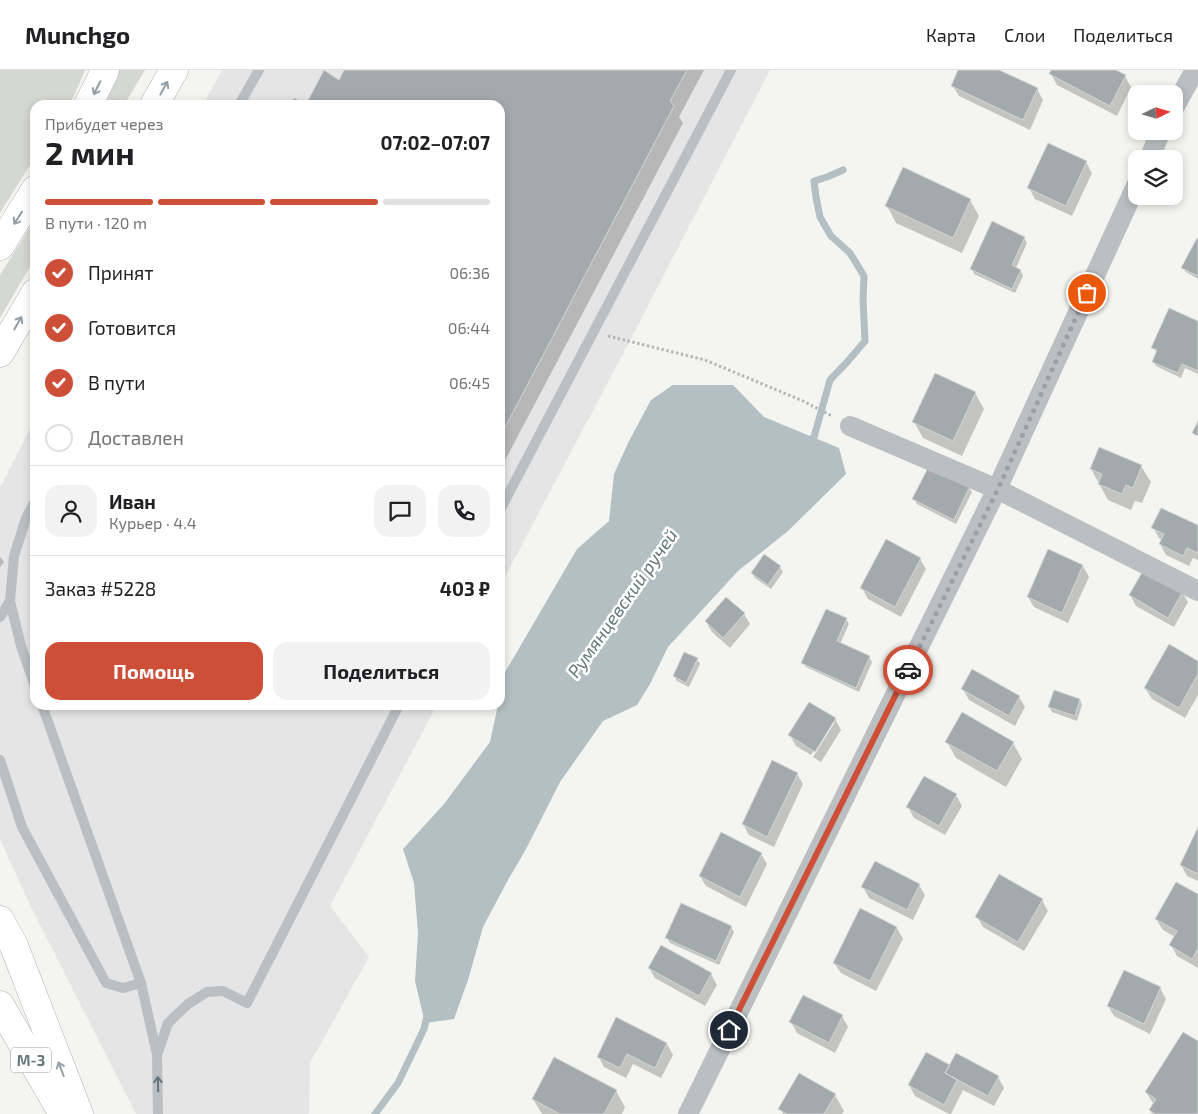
<!DOCTYPE html>
<html lang="ru">
<meta charset="utf-8">
<style>
:root{--surface:#fff;--page:#f2f2f2;--text:#202124;--muted:#757577;--line:#e0e0e0;--accent:#cd4f37}
body{margin:0;font-family:"Exo 2",sans-serif;background:var(--page);color:var(--text);height:100vh;display:flex;flex-direction:column;font-size:19px;white-space:nowrap}
*{box-sizing:border-box;margin:0}
p{font-size:16px;color:var(--muted)}
.icon{flex:none;width:28px;height:28px;fill:none;stroke:currentColor;stroke-width:2;stroke-linecap:round;stroke-linejoin:round}
.map{position:relative;flex:1;overflow:hidden}
.details{position:absolute;left:30px;top:30px;width:475px;height:610px;display:flex;flex-direction:column;background:var(--surface);border-radius:15px;box-shadow:0 2px 8px #0003}
.details>*{flex:none}
.needle{width:32px;rotate:85deg}
.buttons{position:absolute;left:1128px;top:15px;display:grid;gap:10px}
.buttons a{display:grid;place-items:center;width:55px;height:55px;border-radius:10px;background:var(--surface);box-shadow:0 2px 8px #0003;font-size:25px}
.pin{position:absolute;display:grid;place-items:center;width:42px;height:42px;color:#fff;margin:-21px;border:2px solid #fff;border-radius:50%;box-shadow:0 1px 5px #0007}
.courier{position:absolute;display:grid;place-items:center;width:50px;height:50px;margin:-25px;border:4px solid #cd4f37;border-radius:50%;background:#fff;color:#222;box-shadow:0 1px 6px #0007}
.overview em{font-style:normal;font-weight:700}
.overview div{display:flex;flex-direction:column-reverse}
.overview{display:flex;align-items:center;justify-content:space-between;height:85px;padding:0 15px}
h1{font-size:32px;font-weight:700;line-height:38px}
.bar{display:grid;grid-template-columns:repeat(4,1fr);gap:8px 5px;align-content:center;height:60px;padding:0 15px}
.bar i{height:6px;border-radius:4px;background:var(--line)}
.bar .on{background:var(--accent)}
.bar p{grid-column:span 4}
.line{display:flex;align-items:center;gap:12px;padding:0 15px;border-top:1px solid var(--line)}
.line div{flex:1}
.round{display:grid;place-items:center;flex:none;width:52px;height:52px;border-radius:15px;background:var(--page)}
ol{padding:0 15px;list-style:none}
li{display:flex;align-items:center;gap:15px;height:55px}
li p{margin-inline-start:auto}
li .icon{padding:5px;border-radius:50%;background:var(--accent);color:#fff;stroke-width:4}
li:last-child{color:var(--muted)}
li i{width:28px;height:28px;border:2px solid var(--line);border-radius:50%}
.button{display:flex;gap:10px;margin-top:auto;padding:10px 15px}
.button a{flex:1;height:58px;border-radius:15px;background:var(--accent);color:#fff;font-size:20px;font-weight:700;line-height:58px;text-align:center}
.button a+a{background:var(--page);color:var(--text)}
header{display:flex;align-items:center;gap:30px;box-sizing:border-box;height:70px;padding:0 25px;background:var(--surface);border-bottom:1px solid var(--line)}
header strong{font-size:24px}
nav{display:flex;gap:28px;margin-inline-start:auto;font-size:18px}
.map>svg:first-child{display:block}
.built{fill:#e4e5e4}
.green{fill:#d4d8d0}
.water{fill:#b3bfc2}
.shadow{fill:#0003}
.lines{fill:none;stroke-linecap:round;stroke-linejoin:round}
.stream{stroke:#b3bfc2;stroke-width:7}
.building{fill:#a2aaae;stroke:#d5d5d3}
.secondary-casing{stroke:#aeb3b6;stroke-width:29}
.trunk-casing{stroke:#afb2b5;stroke-width:29}
.path{stroke:#b5b8ba;stroke-width:3;stroke-dasharray:2.5 2.5;stroke-linecap:butt}
.service{stroke:#bbbfc2;stroke-width:10}
.minor{stroke:#bbbfc2;stroke-width:20}
.secondary{stroke:#fff;stroke-width:28}
.trunk{stroke:#fff;stroke-width:28}
.oneway{stroke:#949ea5}
.oneway2{stroke:#66757e}
.done{stroke:#98a1a6;stroke-width:5;stroke-dasharray:0 9}
.route{stroke:#cd4f37;stroke-width:6}
.labels{text-anchor:middle;dominant-baseline:central;stroke-width:5;stroke-linejoin:round;paint-order:stroke}
.shield{fill:#fff;stroke:#949ea5;stroke-width:1}
.shield-label{font-size:15px;font-weight:bold;fill:#66757e}
.water-label{font-size:18px;font-style:italic;fill:#63777b;stroke:#fff}
</style>
<header>
<strong>Munchgo</strong>
<nav><a>Карта</a><a>Слои</a><a>Поделиться</a></nav>
</header>
<div class="map">
<svg width="1198" height="1044" viewBox="0 0 1198 1044">
<rect width="100%" height="100%" fill="#f4f4f0"/>
<!-- built -->
<path class="built" d="M222,0H770L625,280L500,516V35H203Z
M35,349V635H437L330,836L369,887L310,993L309,1044H136L30,835L0,769V418Z"/>
<!-- green -->
<path class="green" d="M0,0H85L75,24L68,35H35V87L0,143Z
M118,0H145L124,35H104Z
M35,149V188L0,248V205Z"/>
<!-- water -->
<path class="water" d="M673,315H733L764,347L839,378L846,404L788,461L738,501L668,577L650,614L637,635L603,651L560,712L525,781L508,810L483,857L468,910L454,949L425,953L415,911L418,863L414,813L403,779L444,734L490,672L498,635H500V622L504,604L577,479L609,451L614,404L629,371L651,330Z"/>
<!-- shadow -->
<path class="shadow" d="M346,0H704L679,47L683,53L500,400V35H307L339,12Z
M960,0H996L1037,19L1043,30L1030,60L959,26L953,16Z
M1053,0H1113L1125,6L1131,17L1117,46L1057,15L1051,4Z
M1086,92L1092,103L1072,146L1035,129L1029,118Z
M970,130L979,146L962,183L896,153L887,136Z
M1024,168L1027,173L1016,198L1021,201L1023,206L1015,223L974,204L972,199Z
M1198,170V209L1186,202L1183,198Z
M1198,253V304L1185,298L1181,308L1156,296L1153,291L1157,283L1153,278Z
M975,323L984,339L962,386L923,368L914,352Z
M1141,396L1151,412L1142,433L1135,431L1131,440L1108,430L1091,399Z
M969,417L972,422L956,454L917,434L914,429Z
M1153,457H1198V490L1193,488L1189,496L1166,485L1160,474L1162,470L1159,468Z
M0,487L4,492L0,497Z
M920,489L926,499L901,547L868,529L862,518Z
M1083,496L1089,507L1068,553L1034,537L1028,527Z
M780,497L783,502L771,519L755,508L752,503Z
M1182,522L1188,532L1174,557L1136,536L1130,525Z
M744,544L750,554L730,578L712,562L706,552Z
M846,549L849,554L840,574L869,587L872,592L859,622L806,597L803,592Z
M697,589L700,594L689,617L677,611L674,606Z
M1198,592V625L1185,648L1152,629L1145,618Z
M963,619L1019,627L1025,637L1015,656L969,630Z
M1080,630L1082,635L1077,651L1052,642L1049,637Z
M835,649L841,660L821,692L813,687L835,652H832L811,685L796,676L790,665Z
M947,672L1013,673L1022,689L1006,717L956,688Z
M797,704L803,714L774,777L749,765L743,754Z
M956,725L962,736L945,765L914,748L908,737Z
M1198,760V811L1187,806L1181,795Z
M761,784L767,794L746,837L706,816L700,806Z
M919,815L925,825L913,850L869,828L863,817Z
M1198,826V898L1177,886L1171,875L1175,867L1163,860L1156,849Z
M1042,830L1048,841L1024,881L983,857L977,847Z
M861,840L897,858L903,869L876,921L841,903L834,893Z
M731,857L734,862L719,895L670,873L667,868Z
M649,898L711,904L717,915L705,936L655,908Z
M1160,918L1166,929L1150,964L1114,946L1108,936Z
M842,946L848,957L835,983L797,963L791,952Z
M616,949L667,974L673,985L661,1008L633,994L626,1008L604,997L598,986Z
M1198,973V1044H1152L1150,1040L1154,1035L1146,1022Z
M950,997L998,1007L1004,1018L994,1036L963,1020L951,1044H949L915,1026L909,1015Z
M616,1021L625,1037L622,1044H542L533,1029Z
M835,1025L844,1041L842,1044H783L780,1039Z"/>
<g class="lines">
<!-- stream -->
<path class="stream" d="M807,373L814,367L830,310L848,291L865,271L863,230L864,206L850,183L831,166L820,147L816,127L814,111L827,107L843,100
M375,1044L398,1013L424,959L427,946"/>
</g>
<!-- building -->
<path class="building" d="M324,0L339,10L344,0H687L670,31L674,36L500,367V35H291L294,28L306,34Z
M958,0H999L1038,18L1023,50L951,16Z
M1051,0H1116L1126,5L1110,36L1049,4Z
M1048,73L1087,91L1066,136L1027,118Z
M903,97L971,129L953,168L885,136Z
M992,151L1025,167L1012,195L1021,200L1012,219L970,199Z
M1197,168L1198,169V206L1181,198Z
M1169,238L1198,251V301L1182,294L1178,303L1152,292L1157,280L1151,278Z
M935,303L976,322L953,371L912,352Z
M1198,351V366L1192,363Z
M1099,377L1142,395L1133,418L1126,415L1122,424L1098,414L1102,404L1090,399Z
M929,396L970,416L954,450L912,429Z
M1161,438L1198,455V483L1187,478L1183,486L1159,474L1164,464L1151,458Z
M886,469L921,488L895,537L860,518Z
M1048,479L1083,495L1062,543L1027,527Z
M764,484L781,496L768,515L751,503Z
M1144,499L1183,521L1168,548L1129,525Z
M726,527L745,543L723,568L705,551Z
M826,539L847,548L837,571L870,586L856,618L801,593Z
M1169,574L1198,591V604L1179,638L1144,618Z
M684,582L698,588L686,613L673,606Z
M972,599L1020,626L1009,646L961,619Z
M1054,620L1080,629L1075,646L1048,637Z
M809,632L836,648L815,682L788,665Z
M962,642L1014,672L997,701L945,672Z
M772,690L798,703L767,767L742,754Z
M924,706L957,724L939,756L906,737Z
M1198,757V804L1180,795Z
M721,762L762,783L740,827L699,806Z
M875,791L920,814L907,840L861,817Z
M999,804L1043,829L1018,872L975,847Z
M1176,812L1198,824V878L1192,889L1169,875L1177,861L1155,849Z
M681,833L732,856L716,891L665,868Z
M860,838L897,857L870,911L833,893Z
M661,875L712,903L699,926L648,898Z
M1124,900L1161,917L1144,954L1107,936Z
M803,925L843,945L829,973L789,952Z
M616,947L667,973L655,998L627,984L620,998L597,987Z
M1183,962L1198,971V1044H1155L1149,1040L1156,1029L1145,1022Z
M926,982L950,995L945,1003L957,1010L944,1035L908,1015Z
M956,983L999,1006L988,1026L945,1003Z
M554,987L617,1020L604,1044H560L532,1029Z
M799,1003L836,1024L824,1044H787L778,1039Z"/>
<g class="lines">
<!-- secondary casing -->
<g class="secondary-casing">
<path id="secondary" d="M88,35L104,3L105,0
M154,35L174,0
M0,176L35,120
M0,283L35,223
M0,850L14,876L79,1044"/>
</g>
<!-- trunk casing -->
<g class="trunk-casing">
<path id="trunk" d="M0,935L63,1044"/>
</g>
<!-- path -->
<path class="path" d="M608,266L705,290L803,331L832,346"/>
<!-- service -->
<path class="service" d="M239,35L259,0
M35,431L26,448L14,486L10,531L21,576L35,616
M500,440L731,0
M0,547L10,531
M42,635L141,913L157,985L158,1044
M0,690L22,757L106,913L123,918L141,913
M157,985L168,953L188,934L207,922L223,921L247,933L399,635"/>
<!-- minor -->
<path class="minor" d="M1174,38L1195,0
M1149,89L1161,61
M850,356L997,419L1198,521
M688,1044L997,419L1136,116"/>
<!-- secondary -->
<use href="#secondary" class="secondary"/>
<!-- trunk -->
<use href="#trunk" class="trunk"/>
</g>
<!-- one-way arrows -->
<defs><path id="oneway-shaft" d="M-6 0H5M1.5-3L5.5 0L1.5 3" fill="none" stroke-width="1.6" stroke-linecap="round" stroke-linejoin="round" transform="scale(1.25)"/></defs>
<g class="oneway">
<use href="#oneway-shaft" transform="translate(97 18) rotate(117)"/>
<use href="#oneway-shaft" transform="translate(164 18) rotate(-61)"/>
<use href="#oneway-shaft" transform="translate(18 148) rotate(122)"/>
<use href="#oneway-shaft" transform="translate(18 253) rotate(-60)"/>
<use href="#oneway-shaft" transform="translate(61 999) rotate(-111)"/>
</g>
<use class="oneway2" href="#oneway-shaft" transform="translate(158 1014) rotate(-91)"/>
<g class="lines">
<!-- done -->
<path class="done" d="M908,600L998,419L1087,223"/>
<!-- route -->
<path class="route" d="M729,960L908,600"/>
</g>
<g class="labels">
<!-- shield labels -->
<rect class="shield" x="11" y="977.5" width="40" height="25" rx="4"/>
<g class="shield-label">
<text x="31" y="990">М-3</text>
</g>
<!-- water labels -->
<g class="water-label">
<text transform="translate(622 533) rotate(-55)">Румянцевский ручей</text>
</g>
</g>
</svg>
<div class="buttons">
<a><svg class="needle" viewBox="-14 -14 28 28"><path d="M0-13l5 13h-10z" fill="#e53935"/><path d="M0 13l5-13h-10z" fill="#757577"/></svg></a>
<a><svg class="icon" aria-label="layers" viewBox="0 0 24 24"><path d="M12 4l9 5-9 5-9-5zM3 14l9 5 9-5"/></svg></a>
</div>
<div class="pin" style="left:1087px;top:223px;background:#ea580c"><svg class="icon" aria-label="bag" viewBox="0 0 24 24"><path d="M5 8h14l-1 12H6zM9 8a3 3 0 0 1 6 0"/></svg></div>
<div class="pin" style="left:729px;top:960px;background:#1f2937"><svg class="icon" aria-label="home" viewBox="0 0 24 24"><path d="M3 11l9-7 9 7M6 9v11h12V9"/></svg></div>
<div class="courier" style="left:908px;top:600px"><svg class="icon" aria-label="car" viewBox="0 0 24 24"><path d="M5 17H2v-5l4-1 3-4h7l3 4 3 1v5h-3M9 17h6M6 11h13"/><circle cx="7" cy="17" r="2"/><circle cx="17" cy="17" r="2"/></svg></div>
<section class="details">
<div class="overview"><div><h1>2 мин</h1><p>Прибудет через</p></div><em>07:02–07:07</em></div>
<div class="bar"><i class="on"></i><i class="on"></i><i class="on"></i><i></i><p>В пути · 120 m</p></div>
<ol>
<li><svg class="icon" aria-label="check" viewBox="0 0 24 24"><path d="M5 12l5 5 9-10"/></svg>Принят<p>06:36</p></li>
<li><svg class="icon" aria-label="check" viewBox="0 0 24 24"><path d="M5 12l5 5 9-10"/></svg>Готовится<p>06:44</p></li>
<li><svg class="icon" aria-label="check" viewBox="0 0 24 24"><path d="M5 12l5 5 9-10"/></svg>В пути<p>06:45</p></li>
<li><i></i>Доставлен</li>
</ol>
<div class="line" style="height:90px"><a class="round"><svg class="icon" aria-label="person" viewBox="0 0 24 24"><circle cx="12" cy="8" r="4"/><path d="M4 21q1-7 8-7t8 7"/></svg></a><div><b>Иван</b><p>Курьер · 4.4</p></div><a class="round"><svg class="icon" aria-label="chat" viewBox="0 0 24 24"><path d="M4 5h16v11H9l-5 4z"/></svg></a><a class="round"><svg class="icon" aria-label="phone" viewBox="0 0 24 24"><path d="M5 4h4l2 5-3 2q2 4 5 5l2-3 5 2v4C11 20 4 13 5 4z"/></svg></a></div>
<div class="line" style="height:65px"><div>Заказ #5228</div><b>403 ₽</b></div>
<div class="button"><a>Помощь</a><a>Поделиться</a></div>
</section>
</div>
